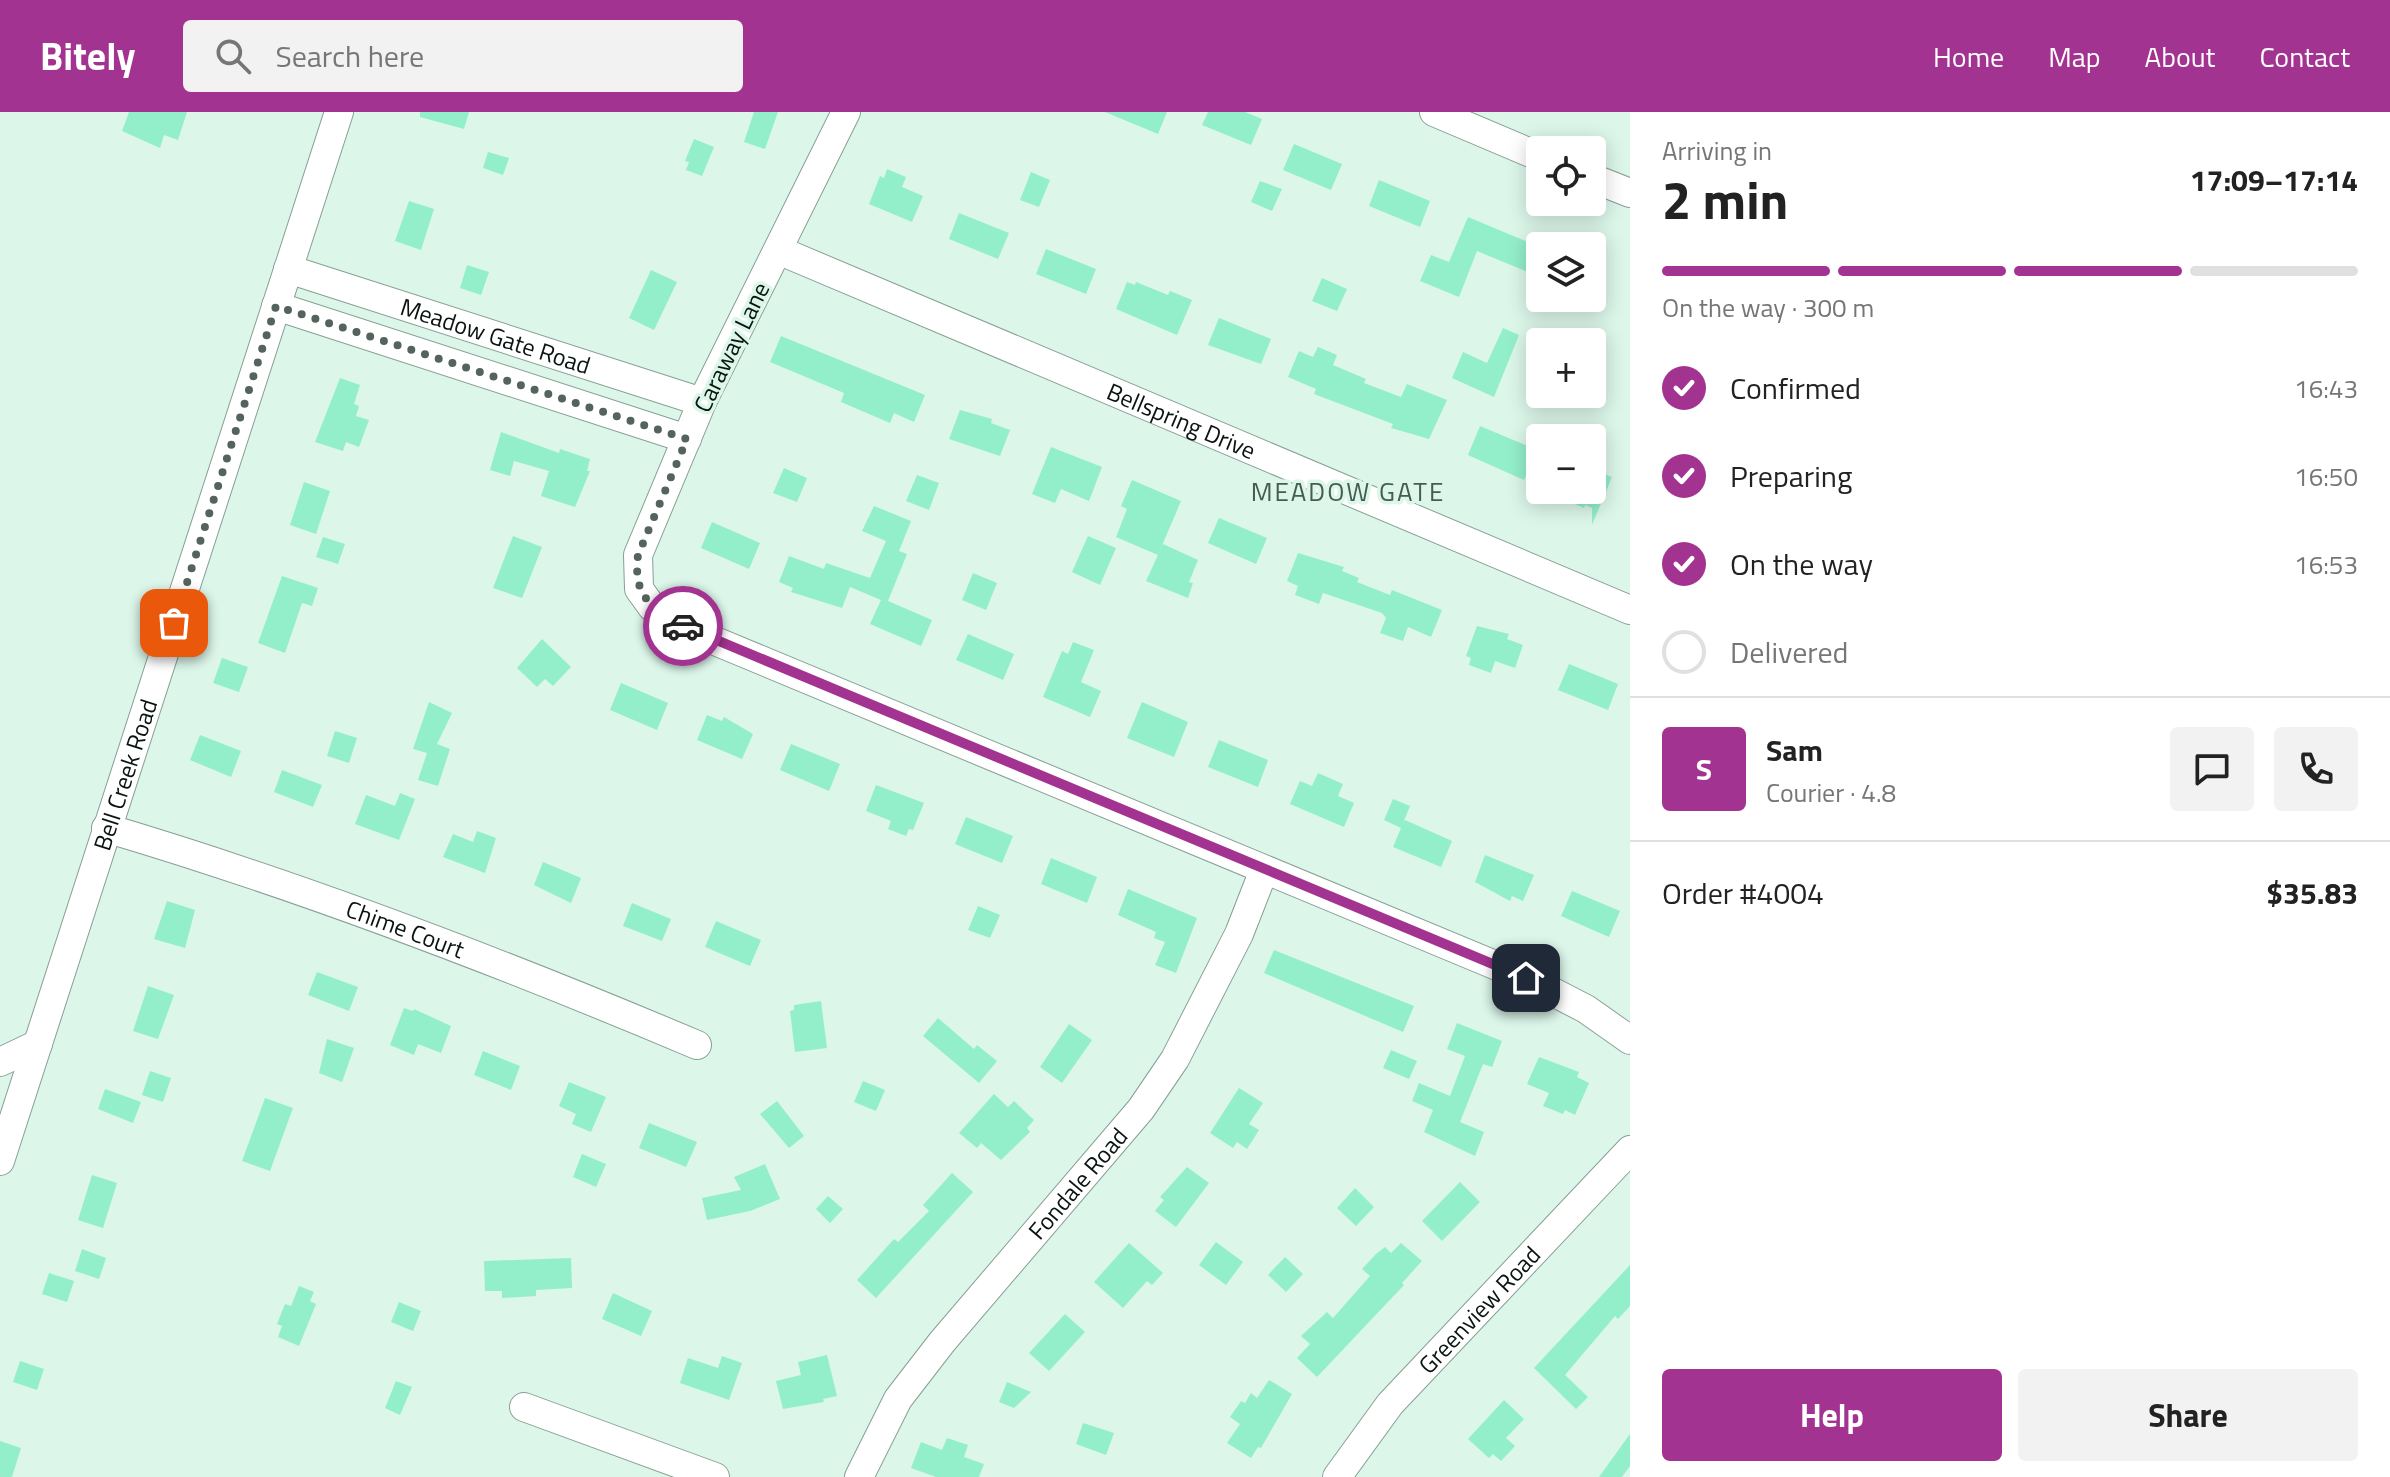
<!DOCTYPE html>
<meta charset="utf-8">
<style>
:root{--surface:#fff;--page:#f2f2f2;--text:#222;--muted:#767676;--line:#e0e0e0;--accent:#a33390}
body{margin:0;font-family:"Titillium Web",sans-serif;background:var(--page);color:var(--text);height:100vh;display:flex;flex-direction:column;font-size:30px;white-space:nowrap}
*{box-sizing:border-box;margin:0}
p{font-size:26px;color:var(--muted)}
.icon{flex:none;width:44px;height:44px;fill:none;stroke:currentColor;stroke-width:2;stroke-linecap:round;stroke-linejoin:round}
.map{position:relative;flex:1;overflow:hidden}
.sheet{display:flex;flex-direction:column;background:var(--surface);width:760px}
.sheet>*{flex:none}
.fabs{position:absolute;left:1526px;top:24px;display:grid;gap:16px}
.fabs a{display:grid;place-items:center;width:80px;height:80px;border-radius:8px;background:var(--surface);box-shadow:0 4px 20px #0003;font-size:40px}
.pin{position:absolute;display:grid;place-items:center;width:68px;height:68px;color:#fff;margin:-34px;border-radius:16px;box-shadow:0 4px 12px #0006}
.courier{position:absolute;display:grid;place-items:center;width:80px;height:80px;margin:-40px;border:6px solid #a33390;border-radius:50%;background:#fff;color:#222;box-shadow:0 2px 10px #0007}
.head em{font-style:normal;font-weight:700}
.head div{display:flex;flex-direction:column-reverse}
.head{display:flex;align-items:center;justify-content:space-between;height:136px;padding:0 32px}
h1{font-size:52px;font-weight:700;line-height:60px}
.bar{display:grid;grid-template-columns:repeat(4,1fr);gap:12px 8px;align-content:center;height:96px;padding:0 32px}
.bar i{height:10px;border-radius:6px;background:var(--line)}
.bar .selected{background:var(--accent)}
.bar p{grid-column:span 4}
.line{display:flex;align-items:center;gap:20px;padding:0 32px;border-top:2px solid var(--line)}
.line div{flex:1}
.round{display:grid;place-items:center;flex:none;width:84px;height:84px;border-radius:8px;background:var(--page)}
ol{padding:0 32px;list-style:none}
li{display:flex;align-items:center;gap:24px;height:88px}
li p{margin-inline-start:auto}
li .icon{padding:8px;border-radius:50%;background:var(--accent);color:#fff;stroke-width:4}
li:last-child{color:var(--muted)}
li i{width:44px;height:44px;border:4px solid var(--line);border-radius:50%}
.action{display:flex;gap:16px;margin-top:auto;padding:16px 32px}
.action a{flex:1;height:92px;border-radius:8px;background:var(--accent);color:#fff;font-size:32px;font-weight:700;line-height:92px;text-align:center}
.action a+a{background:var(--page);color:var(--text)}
header{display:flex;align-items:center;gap:48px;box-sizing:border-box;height:112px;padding:0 40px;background:var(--accent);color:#fff}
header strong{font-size:38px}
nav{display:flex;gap:44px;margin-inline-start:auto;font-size:28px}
.search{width:560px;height:72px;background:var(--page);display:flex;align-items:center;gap:20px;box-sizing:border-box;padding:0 28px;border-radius:8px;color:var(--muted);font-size:30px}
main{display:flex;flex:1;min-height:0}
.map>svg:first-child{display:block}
.building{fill:#93efca}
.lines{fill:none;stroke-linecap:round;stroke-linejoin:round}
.minor-casing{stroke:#879f94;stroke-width:30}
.minor{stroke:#fff;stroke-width:28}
.done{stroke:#54635c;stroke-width:8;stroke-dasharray:0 14.4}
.route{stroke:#a33390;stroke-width:10}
.labels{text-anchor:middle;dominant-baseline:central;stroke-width:7;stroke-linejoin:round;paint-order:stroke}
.street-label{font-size:24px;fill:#0a1410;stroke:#dcf6ea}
.neighbourhood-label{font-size:26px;letter-spacing:2px;fill:#465c52;stroke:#dcf6ea}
</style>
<header>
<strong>Bitely</strong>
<div class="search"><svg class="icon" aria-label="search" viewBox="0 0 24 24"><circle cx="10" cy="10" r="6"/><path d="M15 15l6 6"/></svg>Search here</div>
<nav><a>Home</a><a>Map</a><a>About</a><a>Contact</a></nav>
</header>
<main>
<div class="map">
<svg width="1630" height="1365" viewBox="0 0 1630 1365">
<rect width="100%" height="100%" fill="#dcf6ea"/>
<!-- building -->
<path class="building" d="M129,0H187L178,28L164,23L160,36L122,19Z
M420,0H469L464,17L420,5Z
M754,0H778L765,37L744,30Z
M1105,0H1167L1158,22Z
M1208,0H1245L1262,7L1251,33L1202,13Z
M694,27L714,35L702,64L686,58L689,50L685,49Z
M1294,32L1342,52L1331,78L1283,58Z
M488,40L509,46L503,63L483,56Z
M887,57L906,65L902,75L923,84L912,110L869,92L880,64L884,66Z
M1031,60L1050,68L1039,95L1020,88Z
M1379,68L1430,89L1420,115L1369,94Z
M1260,69L1282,77L1272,99L1251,90Z
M409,89L434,97L421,138L395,129Z
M959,101L1009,121L998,147L949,127Z
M1468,105L1540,135V165L1477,139L1459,185L1420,169L1431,143L1449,150Z
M1046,137L1096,157L1086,182L1036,162Z
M467,153L489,160L481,183L460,176Z
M651,158L677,170L654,218L629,206Z
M1322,166L1347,177L1337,199L1312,189Z
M1127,170L1135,173L1136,170L1168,183L1170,179L1192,188L1177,223L1116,197Z
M1219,206L1271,227L1261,252L1208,233Z
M1503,216L1519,223L1494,285L1452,266L1463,240L1487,251Z
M781,224L925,283L914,310L894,301L890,311L841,290L844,281L770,250Z
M1318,235L1337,243L1333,253L1366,267L1364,271L1401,285L1407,272L1447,288L1429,327L1391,316L1393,312L1314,282L1316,277L1288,265L1299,239L1313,245Z
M340,266L360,273L354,292L359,294L356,304L369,308L359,335L346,330L343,339L315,330Z
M960,298L992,307L991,311L1010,318L1000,344L949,327Z
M1480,314L1537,338L1524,368L1468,343Z
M501,320L559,341L560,337L590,347L587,359H590L575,395L541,384L549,359L514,349L510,364L490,358Z
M1051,335L1102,355L1089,389L1061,377L1055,391L1032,382Z
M784,356L807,366L797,390L773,381Z
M1592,357L1612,365L1592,413V396L1585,393L1584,396L1542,378H1592Z
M917,363L939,371L929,398L906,389Z
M1132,368L1181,389L1158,443L1116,425L1127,397L1121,394Z
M304,370L330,379L316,422L290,413Z
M874,394L911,409L899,439L907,442L888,489L932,508L921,534L870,512L881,488L850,475L842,496L791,480L793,476L779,470L789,444L824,457L826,451L870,466L886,429L862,419Z
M1219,406L1267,426L1256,452L1208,431Z
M712,410L760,431L749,457L701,436Z
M513,424L542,435L522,486L493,476Z
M1088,424L1116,436L1100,473L1072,460Z
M323,425L345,432L338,452L316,445Z
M1163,432L1198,448L1189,470L1193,471L1188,486L1146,469Z
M1298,441L1344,455L1342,459L1359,466L1357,470L1390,483L1392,478L1442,498L1431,525L1408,515L1403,529L1380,521L1386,506L1382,501L1323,481L1319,492L1295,483L1298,474L1287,469Z
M973,461L997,471L986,498L962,488Z
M282,464L318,476L312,494L302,491L285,541L258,531Z
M1477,514L1509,522L1507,527L1523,533L1515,556L1495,549L1491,561L1469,553L1471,546L1466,544Z
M968,522L1014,542L1003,568L956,548Z
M542,527L571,555L553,574L545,567L537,575L517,556Z
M1073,530L1094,538L1081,570L1101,579L1090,605L1043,585L1062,539L1068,542Z
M222,546L248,555L239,580L213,571Z
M1569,552L1618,572L1608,598L1558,578Z
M621,571L668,591L657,618L610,598Z
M429,590L452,601L437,632L450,637L438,674L418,668L427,641L413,637Z
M1142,590L1188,610L1174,645L1127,626Z
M707,603L722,609L724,605L753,622L742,647L697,628Z
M335,619L357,626L349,651L327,644Z
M200,623L241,639L231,665L190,648Z
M1219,628L1268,648L1258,675L1208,655Z
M791,632L840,652L829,679L780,658Z
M282,658L322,673L313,695L274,680Z
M1318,661L1343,672L1338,684L1354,691L1344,715L1290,692L1300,669L1312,674Z
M876,673L924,691L913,718L909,717L906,724L888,717L891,709L866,699Z
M400,681L415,687L399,728L355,712L366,683L395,694Z
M1393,687L1410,694L1403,711L1405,708L1452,729L1441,755L1393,735L1401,716L1384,708Z
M966,705L1013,724L1002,751L955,732Z
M477,719L496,726L485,761L443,745L453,722L473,730Z
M1485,743L1534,763L1523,789L1512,784L1510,789L1475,770Z
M1051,746L1097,765L1087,791L1041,772Z
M543,750L581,766L571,791L534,773Z
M1128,777L1197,806L1176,861L1155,853L1165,830L1154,826L1156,820L1118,803Z
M1572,779L1620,799L1609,825L1561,804Z
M167,789L195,798L185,836L154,827Z
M632,791L671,807L662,829L623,814Z
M978,794L1000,803L990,826L968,818Z
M716,809L761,828L750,854L705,835Z
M1274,838L1414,894L1403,920L1264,861Z
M317,860L358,875L349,899L308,883Z
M148,874L174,883L158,927L133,919Z
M821,889L827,936L795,940L790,899L794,898V893Z
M404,896L413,899L414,897L451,914L441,941L418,932L414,943L390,933Z
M938,906L974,937L977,933L997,949L979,971L923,924Z
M1457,911L1502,929L1492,955L1483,952L1460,1010L1484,1020L1475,1044L1424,1020L1433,998L1412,989L1419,971L1450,984L1465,944L1447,937Z
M1069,912L1092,928L1062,971L1040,955Z
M327,927L354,936L342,970L319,961Z
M1391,938L1417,949L1409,967L1383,956Z
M483,939L520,954L511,978L474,963Z
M1539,945L1579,960L1577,965L1589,971L1575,1003L1565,998L1563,1002L1543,994L1549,981L1527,972Z
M150,959L171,966L163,990L142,983Z
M863,969L885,978L876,999L854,990Z
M569,970L606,985L591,1020L572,1012L576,1002L559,994Z
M1239,976L1263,991L1249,1012L1259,1018L1247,1037L1237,1030L1233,1036L1210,1021Z
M105,977L141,990L133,1011L98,997Z
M994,982L1008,995L1014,989L1034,1008L1027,1016L1030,1020L1001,1048L981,1031L977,1036L959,1021Z
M265,986L293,996L270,1059L242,1049Z
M777,989L804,1024L789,1036L760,1002Z
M649,1011L697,1030L686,1055L639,1036Z
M582,1042L606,1052L596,1075L573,1065Z
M765,1052L780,1087L750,1099L707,1108L702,1086L741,1078L734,1065Z
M1187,1055L1209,1071L1176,1115L1155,1099L1164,1088L1160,1085Z
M952,1061L973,1080L876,1186L857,1168L894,1127L898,1130L929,1099L923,1093Z
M92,1063L117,1071L103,1116L78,1108Z
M1460,1070L1480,1090L1442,1129L1422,1109Z
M1355,1076L1374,1095L1356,1114L1337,1096Z
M828,1084L843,1097L830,1111L816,1097Z
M1216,1130L1243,1150L1226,1173L1199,1153Z
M1129,1131L1163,1161L1152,1173L1147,1169L1123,1196L1094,1170Z
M1401,1131L1422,1149L1402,1171L1404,1173L1317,1265L1297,1246L1310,1232L1301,1224L1327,1200L1333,1206L1370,1164L1362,1157L1376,1142L1385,1135L1391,1141Z
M82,1137L106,1146L99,1167L75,1159Z
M1285,1145L1303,1162L1286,1180L1268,1163Z
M571,1146L572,1176L536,1178V1184L502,1186V1179H485L484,1149Z
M1630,1153V1194L1618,1207L1615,1204L1565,1263L1588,1285L1576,1297L1534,1256Z
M49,1161L74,1169L67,1190L42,1182Z
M299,1174L314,1180L310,1189L316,1192L299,1234L278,1225L282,1214L277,1212L285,1192L291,1194Z
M613,1181L652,1199L641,1224L602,1207Z
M399,1190L421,1199L413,1219L391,1210Z
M1065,1202L1085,1220L1049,1259L1029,1241Z
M827,1243L837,1284L823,1287L824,1290L783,1297L776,1269L801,1263L798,1250Z
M722,1244L742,1251L729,1288L680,1271L688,1246L718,1256Z
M20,1249L44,1257L37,1278L13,1270Z
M1269,1268L1292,1282L1261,1336L1258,1335L1251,1346L1227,1331L1240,1312L1230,1305L1241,1289L1245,1291L1251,1281L1257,1286Z
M396,1269L412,1275L400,1303L385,1296Z
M1007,1270L1031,1280L1014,1296L999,1290Z
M1504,1288L1524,1307L1506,1326L1515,1334L1501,1349L1493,1342L1489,1346L1468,1327Z
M1083,1311L1114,1321L1106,1343L1076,1332Z
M1630,1322V1354L1622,1365H1599Z
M947,1326L968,1333L964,1345L984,1352L979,1365H936L911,1356L921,1330L942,1338Z
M0,1329L21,1336L12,1365H0Z"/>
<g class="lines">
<!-- minor casing -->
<g class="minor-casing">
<g id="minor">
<path d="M846,0L702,290L638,443L639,477L652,495L703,524L1526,866L1586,897L1630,928"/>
<path d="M1434,0L1540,45"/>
<path d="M1592,66L1630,81"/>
<path id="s1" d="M778,138L1630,498"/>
<path id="s2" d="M288,157L702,290"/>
<path d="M276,194L687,327"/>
<path id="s3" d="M106,716C308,776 503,851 697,933"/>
<path d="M0,950L38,932"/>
<path id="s4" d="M0,1049L339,0"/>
<path d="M524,1295L715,1365"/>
<path id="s5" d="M859,1365L898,1287L942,1230L1141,997L1175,947L1239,822L1264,758"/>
<path id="s6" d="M1337,1365L1390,1292L1630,1038"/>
</g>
</g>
<!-- minor -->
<use href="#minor" class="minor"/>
</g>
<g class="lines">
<!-- done -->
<path class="done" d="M174,511L276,194L687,327L638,443C633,485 650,494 683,514"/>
<!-- route -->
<path class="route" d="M683,514L1526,866"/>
</g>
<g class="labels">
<!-- street labels -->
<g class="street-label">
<text stroke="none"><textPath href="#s2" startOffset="218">Meadow Gate Road</textPath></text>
<text transform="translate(731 235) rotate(-64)">Caraway Lane</text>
<text stroke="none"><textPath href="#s1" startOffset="438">Bellspring Drive</textPath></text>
<text stroke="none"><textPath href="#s4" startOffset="406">Bell Creek Road</textPath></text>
<text stroke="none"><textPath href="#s3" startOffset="316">Chime Court</textPath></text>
<text stroke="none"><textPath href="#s5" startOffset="368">Fondale Road</textPath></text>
<text stroke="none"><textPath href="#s6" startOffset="220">Greenview Road</textPath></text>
</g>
<!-- neighbourhood labels -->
<g class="neighbourhood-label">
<text x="1348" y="379">MEADOW GATE</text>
</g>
</g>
</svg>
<div class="fabs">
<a><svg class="icon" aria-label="locate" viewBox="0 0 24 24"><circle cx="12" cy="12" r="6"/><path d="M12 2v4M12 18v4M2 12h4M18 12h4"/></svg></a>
<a><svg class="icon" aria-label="layers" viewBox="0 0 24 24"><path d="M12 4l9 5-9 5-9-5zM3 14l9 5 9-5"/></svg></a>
<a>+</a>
<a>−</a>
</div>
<div class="pin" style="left:174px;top:511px;background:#ea580c"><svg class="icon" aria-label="bag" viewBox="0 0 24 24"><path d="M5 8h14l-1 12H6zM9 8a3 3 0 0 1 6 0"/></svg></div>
<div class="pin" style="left:1526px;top:866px;background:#1f2937"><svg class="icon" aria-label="home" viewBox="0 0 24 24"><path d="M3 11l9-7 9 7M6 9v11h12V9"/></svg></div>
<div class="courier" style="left:683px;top:514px"><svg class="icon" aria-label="car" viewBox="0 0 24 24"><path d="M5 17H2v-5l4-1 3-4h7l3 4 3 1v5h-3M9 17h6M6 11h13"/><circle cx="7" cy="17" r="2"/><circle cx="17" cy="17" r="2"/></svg></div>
</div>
<section class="sheet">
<div class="head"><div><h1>2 min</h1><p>Arriving in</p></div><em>17:09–17:14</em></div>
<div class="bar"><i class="selected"></i><i class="selected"></i><i class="selected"></i><i></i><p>On the way · 300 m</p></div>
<ol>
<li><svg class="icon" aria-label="check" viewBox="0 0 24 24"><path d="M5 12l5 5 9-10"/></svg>Confirmed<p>16:43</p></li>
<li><svg class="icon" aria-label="check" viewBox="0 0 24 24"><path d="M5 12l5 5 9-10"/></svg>Preparing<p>16:50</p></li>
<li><svg class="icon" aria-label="check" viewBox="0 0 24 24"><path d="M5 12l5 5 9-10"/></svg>On the way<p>16:53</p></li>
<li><i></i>Delivered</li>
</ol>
<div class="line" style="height:144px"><b class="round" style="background:var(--accent);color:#fff">S</b><div><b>Sam</b><p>Courier · 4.8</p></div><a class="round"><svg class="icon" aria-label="chat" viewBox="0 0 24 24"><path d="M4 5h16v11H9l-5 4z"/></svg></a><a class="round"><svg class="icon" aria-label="phone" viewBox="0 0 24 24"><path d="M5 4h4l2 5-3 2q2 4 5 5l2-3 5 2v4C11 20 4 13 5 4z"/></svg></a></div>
<div class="line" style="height:104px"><div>Order #4004</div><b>$35.83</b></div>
<div class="action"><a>Help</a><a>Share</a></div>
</section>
</main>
